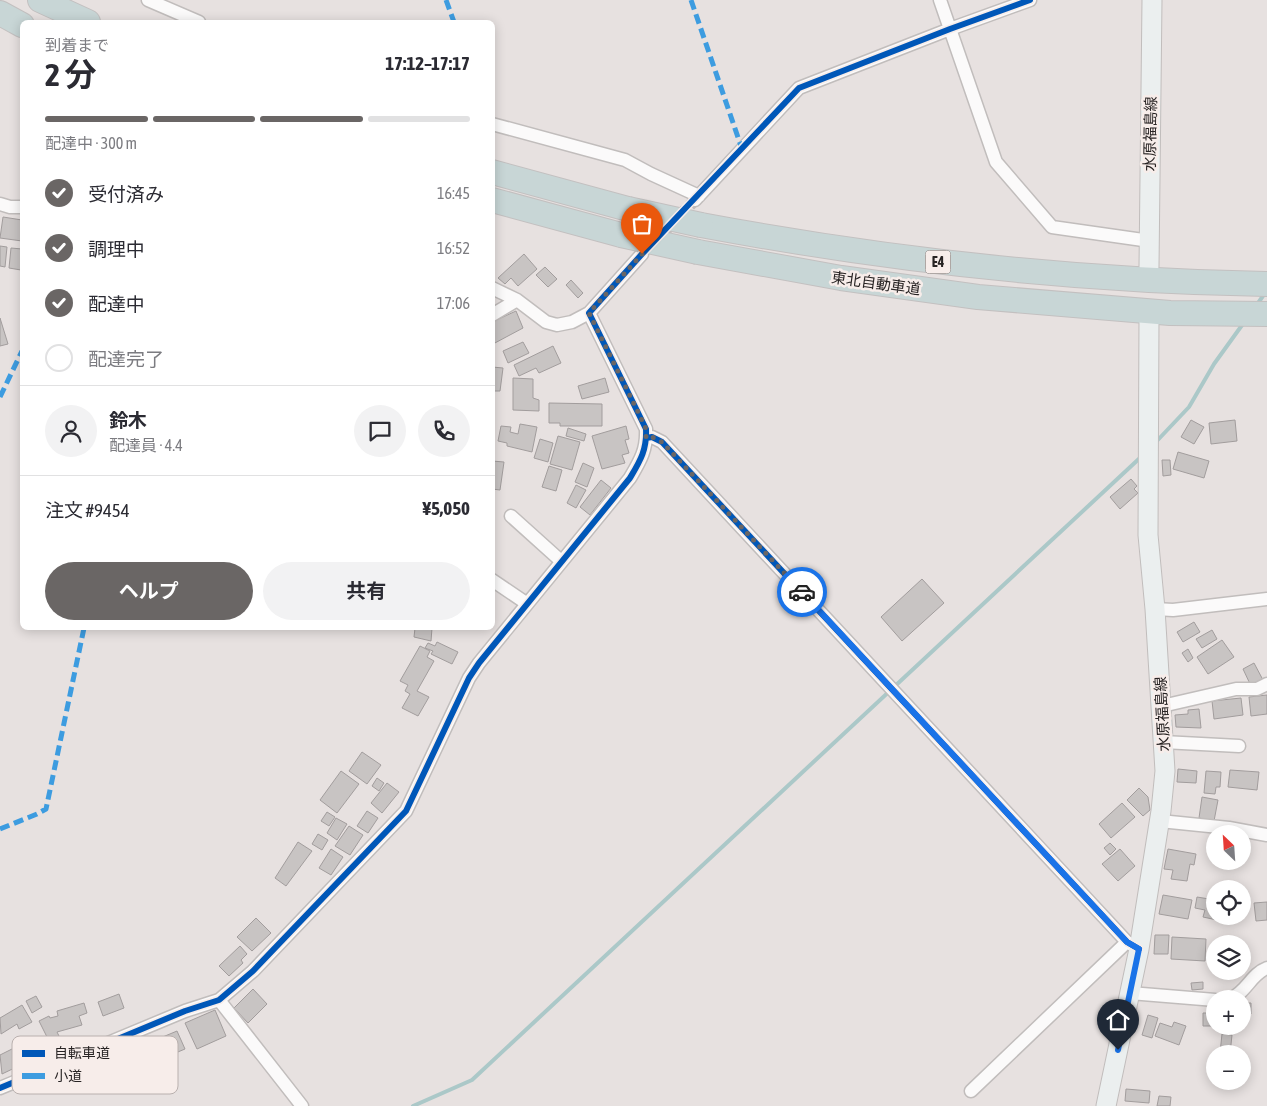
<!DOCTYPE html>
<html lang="ja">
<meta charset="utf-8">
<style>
:root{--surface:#fff;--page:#f2f2f3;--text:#2b2b33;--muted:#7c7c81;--line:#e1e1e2;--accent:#6a6665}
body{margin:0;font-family:"Asap Condensed","Noto Sans JP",sans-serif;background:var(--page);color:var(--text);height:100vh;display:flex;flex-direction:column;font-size:19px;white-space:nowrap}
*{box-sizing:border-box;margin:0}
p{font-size:16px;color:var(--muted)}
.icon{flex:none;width:28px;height:28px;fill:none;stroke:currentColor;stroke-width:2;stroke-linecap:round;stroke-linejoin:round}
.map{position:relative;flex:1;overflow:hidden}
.sheet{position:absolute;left:20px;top:20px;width:475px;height:610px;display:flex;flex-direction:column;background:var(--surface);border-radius:8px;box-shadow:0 2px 12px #0003}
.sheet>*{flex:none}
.needle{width:32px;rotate:335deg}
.fabs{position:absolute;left:1206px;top:825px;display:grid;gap:10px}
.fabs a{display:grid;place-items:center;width:45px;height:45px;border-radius:50%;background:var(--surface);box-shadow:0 2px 12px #0003;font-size:25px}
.pin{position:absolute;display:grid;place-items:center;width:42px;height:42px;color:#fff;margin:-51px -21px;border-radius:50% 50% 50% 0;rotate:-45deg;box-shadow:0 0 5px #0007}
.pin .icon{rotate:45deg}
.courier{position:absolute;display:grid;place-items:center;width:50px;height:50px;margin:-25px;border:4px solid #1a73e8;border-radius:50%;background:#fff;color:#222;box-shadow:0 1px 6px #0007}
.head em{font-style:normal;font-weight:700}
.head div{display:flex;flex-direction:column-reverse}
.head{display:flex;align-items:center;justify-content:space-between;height:85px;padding:0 25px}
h1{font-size:32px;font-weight:700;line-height:38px}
.bar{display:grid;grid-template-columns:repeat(4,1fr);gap:8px 5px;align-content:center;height:60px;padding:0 25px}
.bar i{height:6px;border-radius:4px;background:var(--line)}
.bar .on{background:var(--accent)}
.bar p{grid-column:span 4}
.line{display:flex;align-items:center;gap:12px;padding:0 25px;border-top:1px solid var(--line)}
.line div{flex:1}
.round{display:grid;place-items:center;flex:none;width:52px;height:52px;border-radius:26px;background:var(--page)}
ol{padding:0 25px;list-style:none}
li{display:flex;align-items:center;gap:15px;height:55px}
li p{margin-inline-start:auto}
li .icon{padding:5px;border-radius:50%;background:var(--accent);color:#fff;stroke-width:4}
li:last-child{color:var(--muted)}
li i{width:28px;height:28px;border:2px solid var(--line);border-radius:50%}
.primary-button{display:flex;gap:10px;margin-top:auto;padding:10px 25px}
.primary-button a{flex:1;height:58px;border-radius:30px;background:var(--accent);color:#fff;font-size:20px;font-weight:700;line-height:58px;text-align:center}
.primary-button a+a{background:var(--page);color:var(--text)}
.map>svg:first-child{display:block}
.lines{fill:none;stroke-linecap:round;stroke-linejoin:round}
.stream{stroke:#abc8c8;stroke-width:4}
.building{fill:#c8c4c3;stroke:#a29d9d}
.street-tunnel{stroke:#c1bbba;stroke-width:12;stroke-dasharray:12 6;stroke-linecap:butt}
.secondary-tunnel{stroke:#c1bbba;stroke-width:19;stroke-dasharray:19 9;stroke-linecap:butt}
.street-casing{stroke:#c1bdbc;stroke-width:15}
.secondary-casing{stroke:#c1bdbc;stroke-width:21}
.highway-casing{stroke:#c3c0c0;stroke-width:26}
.street{stroke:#fbfafa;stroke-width:12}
.secondary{stroke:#ebefef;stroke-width:19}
.highway{stroke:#c8d6d6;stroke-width:24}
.highway-bridge-casing{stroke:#c3c0c0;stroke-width:26;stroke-linecap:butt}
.highway-bridge{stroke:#c8d6d6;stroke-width:24}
.quiet{stroke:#3d9ce0;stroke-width:5;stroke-dasharray:10 5;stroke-linecap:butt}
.cycleway-casing{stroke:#f7edea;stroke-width:9}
.cycleway{stroke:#0057b8;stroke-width:6}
.done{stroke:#6a6665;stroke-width:5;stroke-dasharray:0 9}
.route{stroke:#1a73e8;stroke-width:6}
.labels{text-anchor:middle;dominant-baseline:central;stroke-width:5;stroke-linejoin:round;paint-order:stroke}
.shield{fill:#f7edea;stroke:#65605f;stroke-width:1}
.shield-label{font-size:14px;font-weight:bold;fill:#272323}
.street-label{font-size:15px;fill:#272323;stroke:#f7edea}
.key{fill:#f7edea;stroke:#b9b0ae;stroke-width:1}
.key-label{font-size:14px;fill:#272323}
</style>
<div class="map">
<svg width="1267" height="1106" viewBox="0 0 1267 1106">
<rect width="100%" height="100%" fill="#e7e1e0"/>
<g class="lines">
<!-- stream -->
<path class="stream" d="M1256,306L1265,293
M1154,444L1189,407L1214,364L1245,321
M413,1106L472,1080L1142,456"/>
</g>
<!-- building -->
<path class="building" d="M3,217L22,220V241L0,238Z
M0,246L7,247L5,267L0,266Z
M11,248L22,249L21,270L9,268Z
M524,254L537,269L518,286L511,278L505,284L498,278Z
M545,267L557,279L548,287L536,275Z
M571,280L583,293L578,298L566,285Z
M516,311L523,328L493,344L492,322Z
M0,318L8,344L0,346Z
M523,342L529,353L508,363L503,351Z
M553,346L561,363L539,373L536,368L519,376L514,365Z
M492,367L503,368L500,391H492Z
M513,378L533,379V398L539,400V411L513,410Z
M605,378L609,392L582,399L578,386Z
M549,403L602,404V426H560V423H549Z
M1191,420L1204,427L1194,444L1181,437Z
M1235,420L1237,441L1211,444L1209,423Z
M520,424L537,427L532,452L507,446V443L498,441L501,426L511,427L510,432L518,434Z
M626,426L629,439L625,440L629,453L622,455L625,463L602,469L592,436Z
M568,428L586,434L584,441L566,436Z
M558,436L580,442L572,470L550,464Z
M540,439L553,443L548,462L534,458Z
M1178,452L1209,461L1204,478L1173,469Z
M1162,460H1170L1171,475L1163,476Z
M492,461L504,462L500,490L492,489Z
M583,463L594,468L587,487L575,482Z
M549,466L562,470L556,491L542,487Z
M1131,479L1137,486L1134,489L1138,493L1120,509L1110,497Z
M601,480L611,488L590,515L580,507Z
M576,485L586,490L576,508L567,503Z
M922,579L944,603L902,641L881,617Z
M1194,622L1200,632L1183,642L1177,632Z
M415,628H432L431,641L414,637Z
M1212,630L1217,639L1202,648L1196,639Z
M1222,640L1234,657L1208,674L1197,657Z
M437,642L458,652L452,664L431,654L433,651L425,648L428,643L435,646Z
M420,646L430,651L427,657L434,661L417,691L429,697L418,716L402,708L410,694L405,691L408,685L400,681Z
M1188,649L1193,658L1188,662L1182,653Z
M1254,663L1263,680L1251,686L1243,669Z
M1267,695V714L1251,716L1249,697Z
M1241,698L1243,715L1214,719L1212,701Z
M1199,709L1201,728L1176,727L1175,715L1188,714V710Z
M362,752L381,765L367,784L349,771Z
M1178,769L1197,771L1196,783L1177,782Z
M1230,770L1259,772L1257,790L1228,787Z
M341,771L359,784L337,813L320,800Z
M1206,771L1221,772L1220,787H1216L1215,794L1204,793Z
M377,778L384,783L379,791L372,786Z
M387,783L399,792L382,813L371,803Z
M1139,788L1148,797L1150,810L1143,816L1127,800Z
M1202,797L1218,800L1214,821L1199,818Z
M1122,803L1135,817L1111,838L1099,824Z
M367,811L378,818L368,833L357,826Z
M327,812L335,817L329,826L321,821Z
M336,818L347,824L337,840L327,833Z
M349,826L363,835L350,855L335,846Z
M318,834L328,840L322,850L312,844Z
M298,842L312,851L286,886L275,878Z
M1110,843L1116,849L1110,855L1104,848Z
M331,849L343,857L331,875L319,868Z
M1120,849L1135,866L1118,881L1102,864Z
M1168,849L1196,854L1194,865L1190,864L1187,881L1171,879L1173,870L1164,869Z
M1163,895L1192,900L1188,919L1159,914Z
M1197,897L1215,900V916H1217V920L1203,917L1205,910L1195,908Z
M1267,902V920L1256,921L1254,903Z
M256,918L271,933L252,951L237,937Z
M1155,935H1169L1168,954H1154Z
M1172,937L1206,939L1205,961L1171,959Z
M240,946L247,954L241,960L243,963L229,976L219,966Z
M1203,982V989L1192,990L1191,983Z
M253,989L267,1004L248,1023L234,1008Z
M119,994L124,1008L103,1016L98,1002Z
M36,996L42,1007L32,1013L26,1001Z
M84,1003L87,1013L79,1016L82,1025L57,1032L59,1036L49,1041L39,1021L49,1016L50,1018L58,1016L57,1011Z
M1242,1003H1251V1014L1242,1015Z
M22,1005L32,1022L19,1029L17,1024L1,1034L0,1018Z
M215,1010L226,1036L197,1049L185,1023Z
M1203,1013H1215V1026H1203Z
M1148,1015L1158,1018L1152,1038L1142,1035Z
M1174,1022L1186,1026L1179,1045L1155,1036L1160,1023L1172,1027Z
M177,1031L185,1049L154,1062L146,1044Z
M1222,1034L1232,1035L1230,1054L1220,1053Z
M20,1045L27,1062L2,1074L0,1055Z
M1126,1089L1150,1091L1149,1103L1125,1101Z
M1159,1096L1171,1097L1170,1106H1157Z"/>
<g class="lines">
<!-- street-tunnel -->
<path class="street-tunnel" d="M652,244L695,200"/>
<!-- secondary-tunnel -->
<path class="secondary-tunnel" d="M1149,318V267"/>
<!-- street casing -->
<g class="street-casing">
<path id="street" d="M148,0L199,22
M940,0L996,162L1052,227L1150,241
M492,124L625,160L651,174L699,196
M695,200L799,88L950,29L1030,0
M0,204L10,207H22
M492,288L517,300L546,322L557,325L572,322L589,313
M492,315L517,300
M646,438L652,437L662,442L1127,942L1139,949
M511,516L561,561
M492,580L526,603
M1155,609L1173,610L1267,599
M1162,706L1236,689H1257L1267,684
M1163,742L1239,746
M1160,821L1229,828L1267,835
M1130,993L1215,1000
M1230,999C1247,992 1251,974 1267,968
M219,1000L302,1106
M0,1088L185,1011L219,1000L253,971L406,811L469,678L479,663L630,478C640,461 647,450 646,429L589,313L642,254
M971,1091L1127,942"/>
</g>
<!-- secondary casing -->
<g class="secondary-casing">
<path id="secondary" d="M1149,267L1152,0
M1106,1106L1139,949L1161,811L1165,771L1155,609L1148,535L1149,318"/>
</g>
<!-- highway casing -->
<g class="highway-casing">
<path id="highway" d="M40,0L88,22
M0,13L22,25
M492,172L628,209
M492,200L621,235
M701,225C888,260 1077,281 1267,284
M698,252L841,278L978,297L1170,313L1267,314"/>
</g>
<!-- street -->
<use href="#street" class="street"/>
<!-- secondary -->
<use href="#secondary" class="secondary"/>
<!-- highway -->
<use href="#highway" class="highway"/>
<!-- highway-bridge casing -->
<g class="highway-bridge-casing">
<path id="highway-bridge" d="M628,209L701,225
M621,235L698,252"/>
</g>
<!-- highway-bridge -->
<use href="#highway-bridge" class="highway-bridge"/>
<!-- quiet -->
<path class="quiet" d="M446,0L454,22
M691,0L742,149
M0,397L22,351
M0,829L37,814L46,809L84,628"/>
<!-- cycleway casing -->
<g class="cycleway-casing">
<path id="cycleway" d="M646,438L652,437L662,442L1127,942L1139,949
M0,1088L185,1011L219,1000L253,971L406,811L469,678L479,663L630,478C640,461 647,450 646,429L589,313L642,254L799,88L950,29L1030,0"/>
</g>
<!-- cycleway -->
<use href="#cycleway" class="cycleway"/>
</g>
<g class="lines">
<!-- done -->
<path class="done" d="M642,254L589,313L641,418L646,429V438L652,437L662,442L802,592"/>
<!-- route -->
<path class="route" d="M802,592L1127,942L1139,949L1118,1050"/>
</g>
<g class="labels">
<!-- shield labels -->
<rect class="shield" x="925.5" y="250.5" width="25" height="23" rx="4"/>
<g class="shield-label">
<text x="938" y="262">E4</text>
</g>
<!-- street labels -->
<g class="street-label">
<text transform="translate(1150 134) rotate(-89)">水原福島線</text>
<text transform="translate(876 283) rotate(8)">東北自動車道</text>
<text transform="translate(1162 714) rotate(-93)">水原福島線</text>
</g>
</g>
<!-- legend -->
<rect x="12" y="1036" width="166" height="58" rx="8" class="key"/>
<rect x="22" y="1050" width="23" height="7" fill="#0057b8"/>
<rect x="22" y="1073" width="23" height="6" fill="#3d9ce0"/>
<g class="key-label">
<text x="54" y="1058">自転車道</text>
<text x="54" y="1081">小道</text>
</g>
</svg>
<div class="fabs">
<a><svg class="needle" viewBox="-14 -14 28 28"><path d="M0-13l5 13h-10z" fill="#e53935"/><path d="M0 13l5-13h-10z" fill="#7c7c81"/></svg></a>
<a><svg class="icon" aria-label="locate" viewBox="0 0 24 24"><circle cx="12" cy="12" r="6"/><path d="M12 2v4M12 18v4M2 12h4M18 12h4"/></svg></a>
<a><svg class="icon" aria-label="layers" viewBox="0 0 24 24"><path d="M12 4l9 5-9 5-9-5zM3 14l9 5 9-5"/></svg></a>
<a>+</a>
<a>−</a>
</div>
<div class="pin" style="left:642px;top:254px;background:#ea580c"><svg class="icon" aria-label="bag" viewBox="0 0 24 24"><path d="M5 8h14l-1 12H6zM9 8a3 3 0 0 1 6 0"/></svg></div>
<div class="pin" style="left:1118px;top:1050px;background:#1f2937"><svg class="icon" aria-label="home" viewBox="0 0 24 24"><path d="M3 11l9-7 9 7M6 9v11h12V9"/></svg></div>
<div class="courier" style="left:802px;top:592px"><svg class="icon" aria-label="car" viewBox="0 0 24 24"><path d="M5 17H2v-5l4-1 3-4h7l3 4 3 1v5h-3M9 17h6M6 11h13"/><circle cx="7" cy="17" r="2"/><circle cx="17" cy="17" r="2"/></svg></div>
<section class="sheet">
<div class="head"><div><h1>2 分</h1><p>到着まで</p></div><em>17:12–17:17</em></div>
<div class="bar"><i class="on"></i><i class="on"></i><i class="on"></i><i></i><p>配達中 · 300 m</p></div>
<ol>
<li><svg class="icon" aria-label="check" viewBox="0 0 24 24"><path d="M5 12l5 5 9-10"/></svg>受付済み<p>16:45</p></li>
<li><svg class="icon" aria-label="check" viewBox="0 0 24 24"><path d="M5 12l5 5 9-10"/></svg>調理中<p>16:52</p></li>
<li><svg class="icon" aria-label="check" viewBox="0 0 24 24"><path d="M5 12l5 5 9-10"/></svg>配達中<p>17:06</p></li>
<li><i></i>配達完了</li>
</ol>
<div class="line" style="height:90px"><a class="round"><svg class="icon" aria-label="person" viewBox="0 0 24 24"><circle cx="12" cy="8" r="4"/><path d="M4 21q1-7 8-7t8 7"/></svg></a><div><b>鈴木</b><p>配達員 · 4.4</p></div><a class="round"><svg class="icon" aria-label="chat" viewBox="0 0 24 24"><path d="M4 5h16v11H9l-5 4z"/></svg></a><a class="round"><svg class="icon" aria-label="phone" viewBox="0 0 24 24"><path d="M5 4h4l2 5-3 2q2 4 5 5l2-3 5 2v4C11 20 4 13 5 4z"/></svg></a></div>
<div class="line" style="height:65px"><div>注文 #9454</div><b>¥5,050</b></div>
<div class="primary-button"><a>ヘルプ</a><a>共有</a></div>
</section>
</div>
